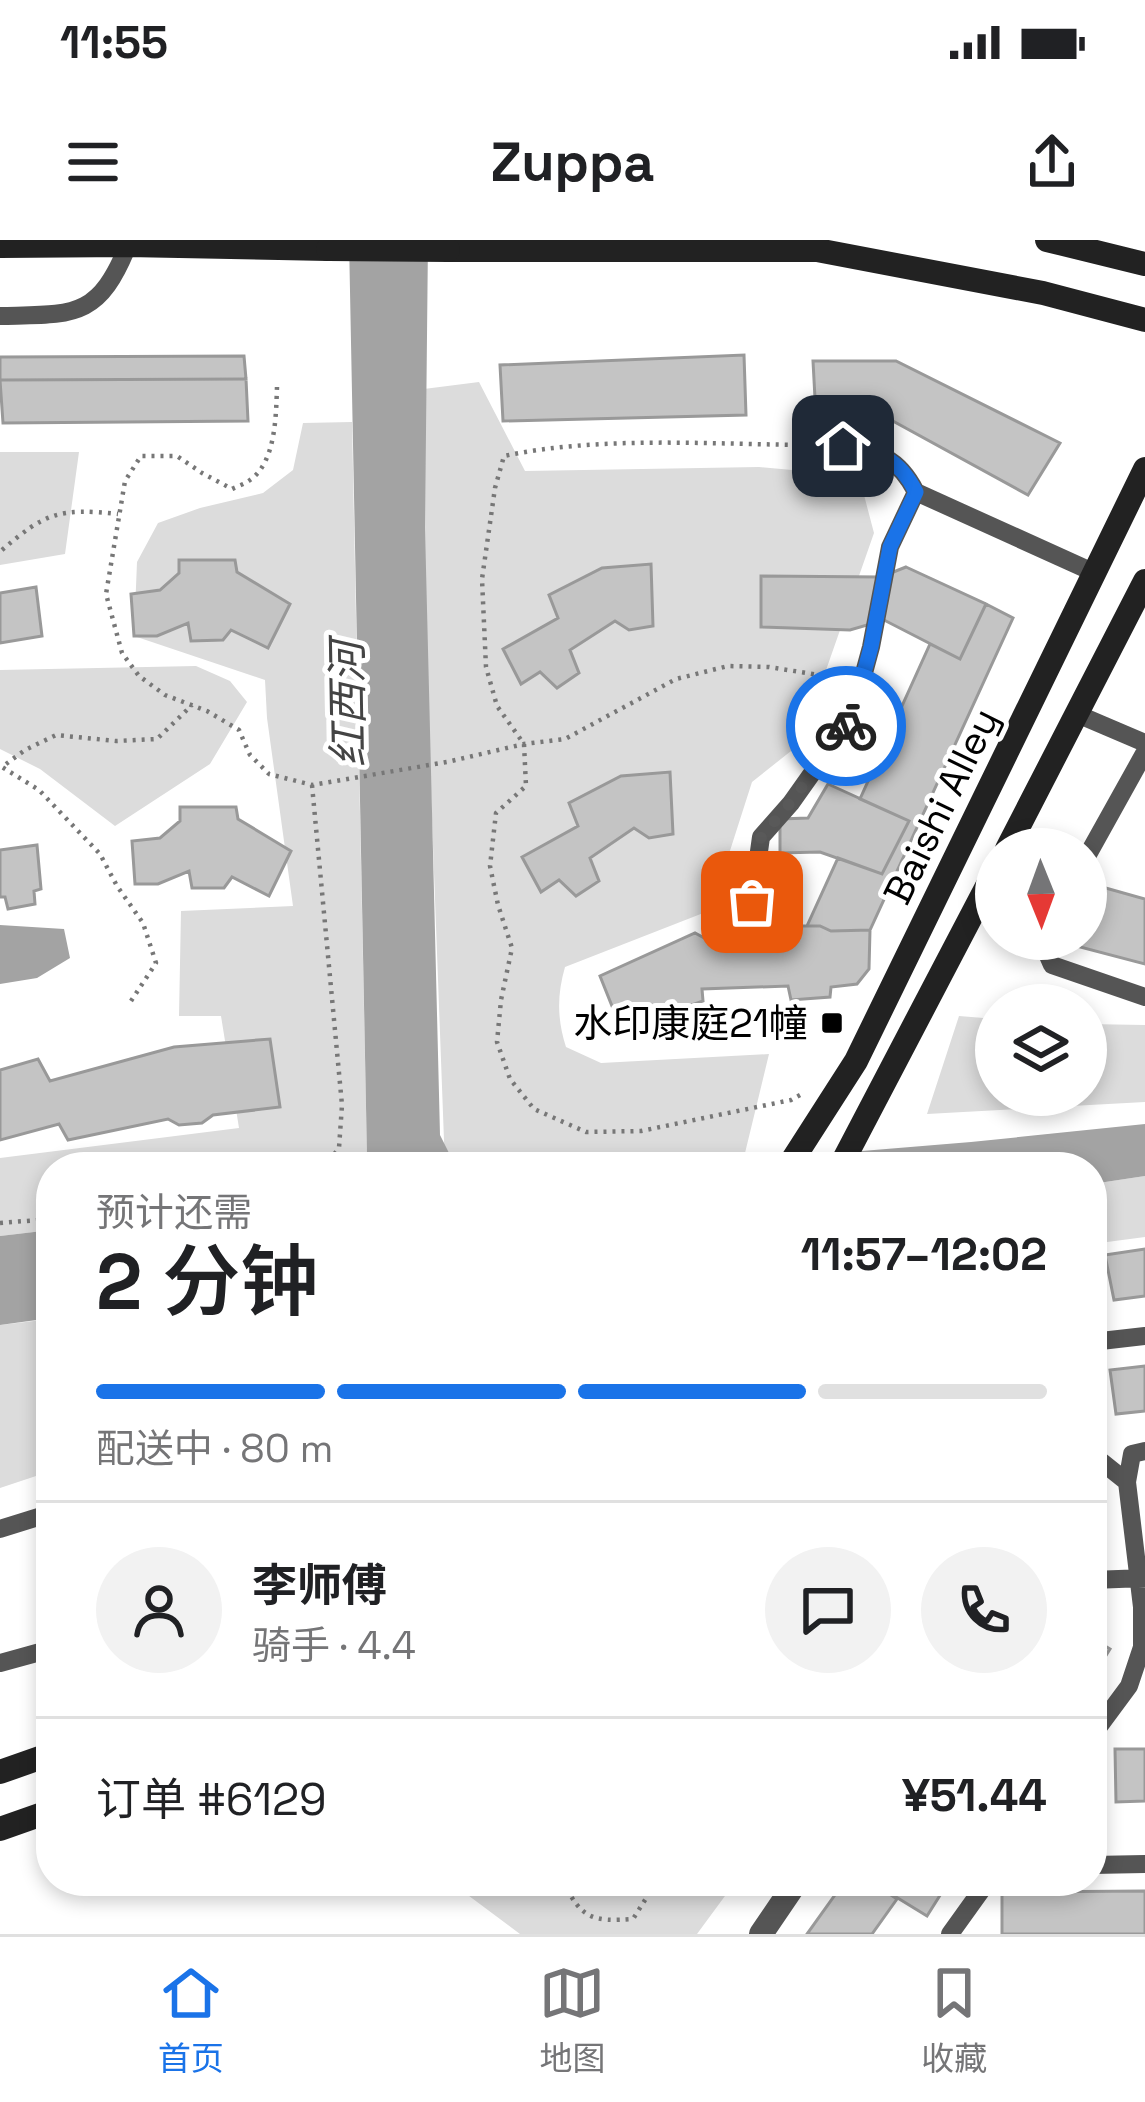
<!DOCTYPE html>
<html lang="zh">
<meta charset="utf-8">
<style>
:root{--surface:#fff;--page:#f2f2f2;--text:#202124;--muted:#757577;--line:#e0e0e0;--accent:#1a73e8}
body{margin:0;font-family:"Space Grotesk","Noto Sans SC",sans-serif;background:var(--page);color:var(--text);height:100vh;display:flex;flex-direction:column;font-size:45px;white-space:nowrap}
*{box-sizing:border-box;margin:0}
p{font-size:39px;color:var(--muted)}
.icon{flex:none;width:66px;height:66px;fill:none;stroke:currentColor;stroke-width:2;stroke-linecap:round;stroke-linejoin:round}
.map{position:relative;flex:1;overflow:hidden}
.details{position:absolute;left:36px;top:912px;width:1071px;height:744px;display:flex;flex-direction:column;background:var(--surface);border-radius:48px;box-shadow:0 6px 18px #0003}
.details>*{flex:none}
.needle{width:78px;rotate:179deg}
.fabs{position:absolute;left:975px;top:588px;display:grid;gap:24px}
.fabs a{display:grid;place-items:center;width:132px;height:132px;border-radius:50%;background:var(--surface);box-shadow:0 6px 18px #0003;font-size:60px}
.pin{position:absolute;display:grid;place-items:center;width:102px;height:102px;color:#fff;margin:-51px;border-radius:24px;box-shadow:0 6px 18px #0006}
.courier{position:absolute;display:grid;place-items:center;width:120px;height:120px;margin:-60px;border:9px solid #1a73e8;border-radius:50%;background:#fff;color:#222;box-shadow:0 3px 15px #0007}
.summary em{font-style:normal;font-weight:600}
.summary div{display:flex;flex-direction:column-reverse}
.summary{display:flex;align-items:center;justify-content:space-between;height:204px;padding:0 60px}
h1{font-size:78px;font-weight:600;line-height:90px}
.bar{display:grid;grid-template-columns:repeat(4,1fr);gap:18px 12px;align-content:center;height:144px;padding:0 60px}
.bar i{height:15px;border-radius:9px;background:var(--line)}
.bar .current{background:var(--accent)}
.bar p{grid-column:span 4}
.line{display:flex;align-items:center;gap:30px;padding:0 60px;border-top:3px solid var(--line)}
.line div{flex:1}
.round{display:grid;place-items:center;flex:none;width:126px;height:126px;border-radius:63px;background:var(--page)}
.status{display:flex;justify-content:space-between;align-items:center;height:84px;padding:0 60px;background:var(--surface);direction:ltr}
.status svg{height:33px;fill:currentColor}
header{display:flex;justify-content:space-between;align-items:center;height:156px;padding:0 60px;background:var(--surface);font-size:54px;font-weight:600}
.dock{display:flex;justify-content:space-around;align-items:center;height:168px;border-top:3px solid var(--line);background:var(--surface);font-size:33px;color:var(--muted)}
.dock a{display:grid;justify-items:center;gap:6px}
.dock .current{color:var(--accent)}
.map>svg:first-child{display:block}
.green{fill:#dcdcdc}
.water{fill:#a3a3a3}
.building{fill:#c4c4c4;stroke:#999;stroke-width:3}
.lines{fill:none;stroke-linecap:round;stroke-linejoin:round}
.path{stroke:#777;stroke-width:4.5;stroke-dasharray:3 6;stroke-linecap:butt}
.lane{stroke:#555;stroke-width:18}
.street{stroke:#555;stroke-width:24}
.secondary{stroke:#222;stroke-width:24}
.secondary-bridge{stroke:#222;stroke-width:24}
.done{stroke:#595959;stroke-width:12;stroke-dasharray:0 21.6}
.route{stroke:#1a73e8;stroke-width:15}
.poi-dot{fill:#000;stroke:#fff;stroke-width:4.5}
.labels{text-anchor:middle;dominant-baseline:central;stroke-width:10;stroke-linejoin:round;paint-order:stroke}
.street-label{font-size:39px;fill:#000;stroke:#fff}
.poi-label{font-size:39px;fill:#000;stroke:#fff;text-anchor:end}
.water-label{font-size:42px;font-style:italic;fill:#444;stroke:#fff}
</style>
<div class="status"><b>11:55</b><svg viewBox="0 0 49 12"><path d="M0 12V9h3v3zM5 12V6h3v6zM10 12V3h3v9zM15 12V0h3v12zM26 1h20v11H26zM47 4h2v5h-2z"/></svg></div>
<header><svg class="icon" aria-label="menu" viewBox="0 0 24 24"><path d="M4 6h16M4 12h16M4 18h16"/></svg>Zuppa<svg class="icon" aria-label="share" viewBox="0 0 24 24"><path d="M12 15V3M7 8l5-5 5 5M5 13v7h14v-7"/></svg></header>
<div class="map">
<svg width="1145" height="1694" viewBox="0 0 1145 1694">
<rect width="100%" height="100%" fill="#fff"/>
<!-- green -->
<path class="green" d="M479,142L525,231L759,227L825,233L864,255L874,293L811,473L791,511L752,542L711,670L565,727C557,755 557,779 566,807L601,823L769,814L745,913L649,927H445L416,150Z
M352,182L367,917L359,927H51V990L0,996V918L239,888L221,776H179L181,671L293,666L267,478L265,440L134,396L137,322L158,283L200,268L263,253L293,230L303,183Z
M0,212H79L65,314L0,325Z
M196,426L230,441L247,462L210,524L115,586L40,529L0,509V430Z
M959,776L996,779V855H1086V784L1145,785V862L927,874Z
M1145,936V997L1092,1004V944Z
M51,1079V1231L0,1248V1085Z
M449,1641H736L697,1694H520Z"/>
<!-- water -->
<path class="water" d="M349,0H428L425,288L440,895L456,927H359L367,917Z
M0,685L64,689L70,718L37,738L0,744Z
M1145,884V936L1092,944V927H666L971,902Z
M51,990V1078L0,1085V996Z"/>
<!-- building -->
<path class="building" d="M744,115L746,175L503,181L500,125Z
M244,116L246,139L0,140V117Z
M813,121H896L1060,203L1028,255L880,174L816,177Z
M246,139L248,181L3,183L0,140Z
M179,320H235L237,332L290,364L268,408L231,390L223,400L191,401L188,383L157,396H134L131,354L160,350L179,333Z
M651,324L653,386L629,390L615,381L570,410L579,433L557,448L540,432L521,444L503,409L558,378L549,355L602,328Z
M906,327L986,364L960,419L884,380L850,390L761,387V336L881,337Z
M36,347L42,396L0,403V353Z
M986,364L1013,378L870,690L831,691L820,686H807L838,618L882,634L909,581L860,559L930,404L960,419Z
M670,532L673,594L649,598L634,588L590,618L599,641L576,656L559,640L541,652L522,617L578,586L569,563L621,536Z
M828,544L909,581L882,634L820,612L780,613V579L808,578Z
M180,567H236L238,579L291,611L269,656L232,637L224,648H192L189,631L158,644H135L132,601L160,598L180,581Z
M37,605L41,649L34,651L35,664L8,669L5,657H0V610Z
M1095,645L1145,659V724L1080,707L1082,699H1086V681Z
M785,686H820L831,691L870,690L869,729L857,744L831,747L830,757L791,760L788,746L702,749L703,761L636,785L627,772L612,766L600,736L695,693L708,700L780,694Z
M270,799L280,867L213,875L202,883L179,885L168,879L68,900L59,884L0,900V830L38,819L50,841L174,807Z
M1145,1009V1056L1114,1060L1105,1015Z
M1145,1126V1171L1116,1174L1110,1130Z
M1092,1398L1110,1409L1092,1438Z
M1115,1509H1145V1561L1116,1562Z
M845,1641H870L897,1659L872,1694H807Z
M870,1641H949L927,1676Z
M1145,1651V1694H1002V1652Z"/>
<g class="lines">
<!-- path -->
<path class="path" d="M277,147C276,175 276,222 250,240C245,244 238,246 232,249L202,233L177,216H141L125,241L106,354L122,413L139,436L165,455L207,471L239,490L250,515L269,534L312,545L447,522L524,504L565,499L676,439L728,426L769,427L819,435L837,445
M2,310C46,272 60,268 118,274
M312,545L342,865L339,908L324,927
M131,761L156,723L143,683L117,646L100,614L39,550L2,527L25,510L56,495L116,501L157,499L192,465
M800,855L791,860L641,891L586,892L534,869L510,839L497,802L501,760L512,708L498,665L490,626L496,573L526,546L524,504L497,466L486,427L482,339L495,248L504,216C602,195 718,205 818,205
M0,983L51,979
M563,1641C581,1679 593,1682 633,1679L657,1641"/>
<!-- lane -->
<path class="lane" d="M0,76C73,74 98,80 128,5
M843,206C880,213 898,217 916,252L1095,333
M1077,474L1145,503
M1086,618L1145,512
M752,662L761,597L791,563L852,477L871,407L890,307L916,252
M1044,699L1045,709L1052,725L1145,757
M1092,1102L1145,1096
M1092,1214L1127,1242
M0,1289L51,1273
M1092,1340L1145,1338
M0,1423L51,1409
M1092,1496L1129,1446L1142,1407V1367L1127,1242L1132,1214L1145,1211
M1092,1625L1145,1624
M950,1694L988,1641"/>
<!-- street -->
<path class="street" d="M761,1694L797,1641"/>
<!-- secondary -->
<path class="secondary" d="M1047,0L1145,24
M0,6L128,5L328,9
M448,10H817L1043,53L1145,80
M1007,609L1145,341
M788,927L856,821L1145,229
M840,927L996,629
M0,1532L51,1514
M0,1589L51,1571"/>
<!-- secondary-bridge -->
<path class="secondary-bridge" d="M328,9L448,10"/>
</g>
<g class="lines">
<!-- done -->
<path class="done" d="M752,662L761,597L791,562L846,486"/>
<!-- route -->
<path class="route" d="M843,206C880,213 898,217 916,252L890,307L871,407L852,477L846,486"/>
</g>
<!-- markers -->
<rect class="poi-dot" x="820" y="771" width="24" height="24" rx="6"/>
<g class="labels">
<!-- street labels -->
<g class="street-label">
<text transform="translate(941 566) rotate(-64)">Baishi Alley</text>
</g>
<!-- poi labels -->
<g class="poi-label">
<text x="808" y="783">水印康庭21幢</text>
</g>
<!-- water labels -->
<g class="water-label">
<text transform="translate(348 464) rotate(-91)">红西河</text>
</g>
</g>
</svg>
<div class="fabs">
<a><svg class="needle" viewBox="-14 -14 28 28"><path d="M0-13l5 13h-10z" fill="#e53935"/><path d="M0 13l5-13h-10z" fill="#757577"/></svg></a>
<a><svg class="icon" aria-label="layers" viewBox="0 0 24 24"><path d="M12 4l9 5-9 5-9-5zM3 14l9 5 9-5"/></svg></a>
</div>
<div class="pin" style="left:752px;top:662px;background:#ea580c"><svg class="icon" aria-label="bag" viewBox="0 0 24 24"><path d="M5 8h14l-1 12H6zM9 8a3 3 0 0 1 6 0"/></svg></div>
<div class="pin" style="left:843px;top:206px;background:#1f2937"><svg class="icon" aria-label="home" viewBox="0 0 24 24"><path d="M3 11l9-7 9 7M6 9v11h12V9"/></svg></div>
<div class="courier" style="left:846px;top:486px"><svg class="icon" aria-label="bike" viewBox="0 0 24 24"><circle cx="6" cy="16" r="4"/><circle cx="18" cy="16" r="4"/><path d="M6 16l4-8h5l3 8M10 8l3 8H6M13 5h3"/></svg></div>
<section class="details">
<div class="summary"><div><h1>2 分钟</h1><p>预计还需</p></div><em>11:57–12:02</em></div>
<div class="bar"><i class="current"></i><i class="current"></i><i class="current"></i><i></i><p>配送中 · 80 m</p></div>
<div class="line" style="height:216px"><a class="round"><svg class="icon" aria-label="person" viewBox="0 0 24 24"><circle cx="12" cy="8" r="4"/><path d="M4 21q1-7 8-7t8 7"/></svg></a><div><b>李师傅</b><p>骑手 · 4.4</p></div><a class="round"><svg class="icon" aria-label="chat" viewBox="0 0 24 24"><path d="M4 5h16v11H9l-5 4z"/></svg></a><a class="round"><svg class="icon" aria-label="phone" viewBox="0 0 24 24"><path d="M5 4h4l2 5-3 2q2 4 5 5l2-3 5 2v4C11 20 4 13 5 4z"/></svg></a></div>
<div class="line" style="height:156px"><div>订单 #6129</div><b>¥51.44</b></div>
</section>
</div>
<nav class="dock">
<a class="current"><svg class="icon" aria-label="home" viewBox="0 0 24 24"><path d="M3 11l9-7 9 7M6 9v11h12V9"/></svg>首页</a>
<a><svg class="icon" aria-label="map" viewBox="0 0 24 24"><path d="M3 6l6-2 6 2 6-2v14l-6 2-6-2-6 2zM9 4v14M15 6v14"/></svg>地图</a>
<a><svg class="icon" aria-label="saved" viewBox="0 0 24 24"><path d="M7 4h10v16l-5-4-5 4z"/></svg>收藏</a>
</nav>
